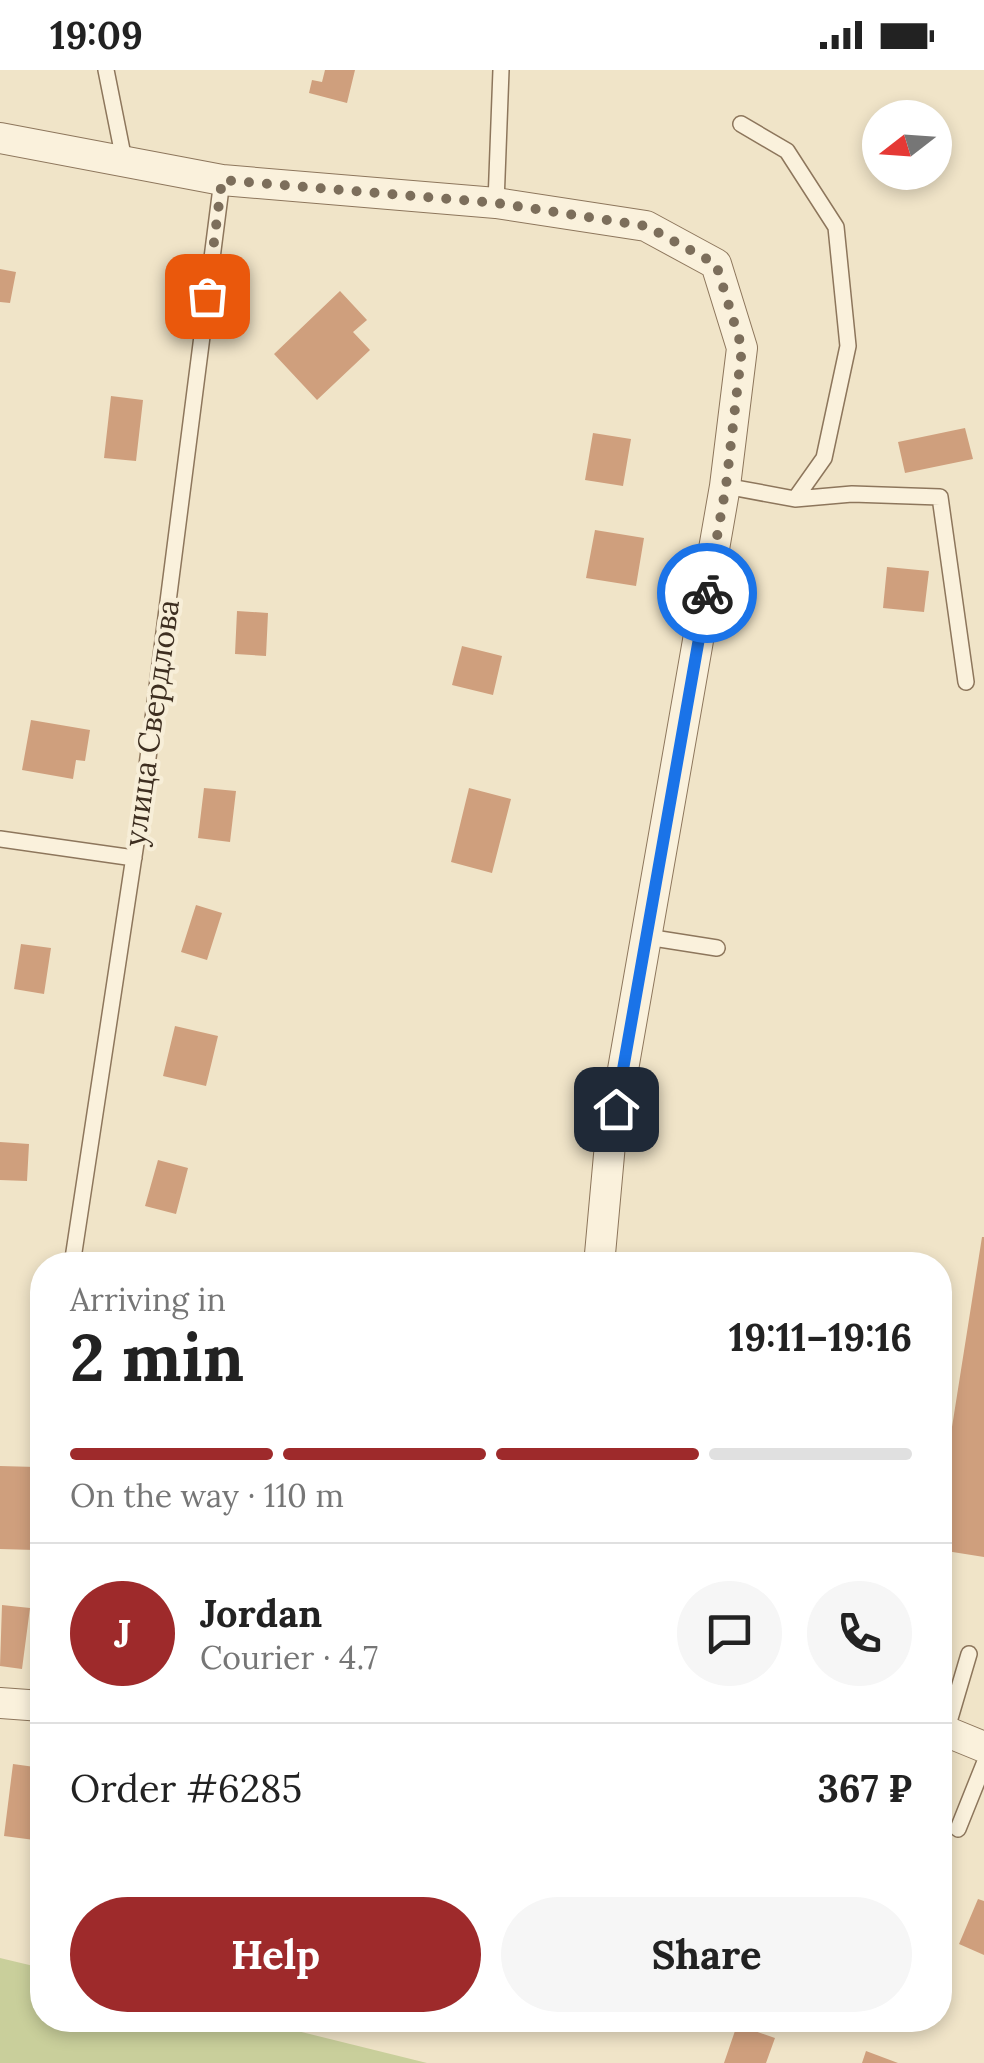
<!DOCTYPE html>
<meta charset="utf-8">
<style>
:root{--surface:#fff;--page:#f6f6f6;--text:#222;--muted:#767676;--line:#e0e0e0;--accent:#9e2a2b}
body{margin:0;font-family:Lora,serif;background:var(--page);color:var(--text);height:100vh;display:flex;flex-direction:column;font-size:38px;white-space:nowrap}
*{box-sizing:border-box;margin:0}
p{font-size:32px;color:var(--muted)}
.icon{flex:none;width:55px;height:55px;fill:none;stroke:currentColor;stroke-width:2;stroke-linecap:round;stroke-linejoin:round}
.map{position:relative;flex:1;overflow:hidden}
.sheet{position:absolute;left:30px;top:1182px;width:922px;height:780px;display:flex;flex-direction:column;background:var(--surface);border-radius:40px;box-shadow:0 5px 15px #0003}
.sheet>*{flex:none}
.needle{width:65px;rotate:253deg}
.tools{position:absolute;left:862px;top:30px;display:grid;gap:20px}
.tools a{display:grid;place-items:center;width:90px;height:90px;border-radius:50%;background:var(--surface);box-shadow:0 5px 15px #0003;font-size:50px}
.pin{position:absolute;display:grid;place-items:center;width:85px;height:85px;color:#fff;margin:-42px;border-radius:20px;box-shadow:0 5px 15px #0006}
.courier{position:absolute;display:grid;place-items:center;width:100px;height:100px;margin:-50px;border:8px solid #1a73e8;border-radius:50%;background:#fff;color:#222;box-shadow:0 2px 12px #0007}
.summary em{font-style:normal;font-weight:800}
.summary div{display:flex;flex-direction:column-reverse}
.summary{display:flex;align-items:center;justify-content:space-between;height:170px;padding:0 40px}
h1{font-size:65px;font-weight:800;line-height:75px}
.bar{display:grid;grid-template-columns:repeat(4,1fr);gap:15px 10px;align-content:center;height:120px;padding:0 40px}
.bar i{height:12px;border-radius:8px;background:var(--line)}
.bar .current{background:var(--accent)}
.bar p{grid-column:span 4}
.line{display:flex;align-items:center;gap:25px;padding:0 40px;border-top:2px solid var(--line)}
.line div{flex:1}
.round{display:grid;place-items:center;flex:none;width:105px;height:105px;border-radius:52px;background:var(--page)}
.action{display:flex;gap:20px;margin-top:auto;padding:20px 40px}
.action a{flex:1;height:115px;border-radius:60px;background:var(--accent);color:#fff;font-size:40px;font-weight:800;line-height:115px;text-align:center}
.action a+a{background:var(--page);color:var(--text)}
.status{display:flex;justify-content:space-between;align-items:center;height:70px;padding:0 50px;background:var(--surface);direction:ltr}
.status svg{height:28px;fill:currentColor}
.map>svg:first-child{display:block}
.green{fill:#c9cf9b}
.building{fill:#cf9f7d}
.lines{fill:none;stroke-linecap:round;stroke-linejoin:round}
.service-casing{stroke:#8d765c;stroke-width:18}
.minor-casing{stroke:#8d765c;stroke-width:32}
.service{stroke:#faf1dc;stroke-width:15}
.minor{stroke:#faf1dc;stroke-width:30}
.done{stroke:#7c6e5b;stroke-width:10;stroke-dasharray:0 18}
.route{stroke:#1a73e8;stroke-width:12}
.labels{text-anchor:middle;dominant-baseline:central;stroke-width:8;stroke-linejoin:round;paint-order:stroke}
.street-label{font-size:30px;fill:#3d2e20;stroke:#f7eed8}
</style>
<div class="status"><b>19:09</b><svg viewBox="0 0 49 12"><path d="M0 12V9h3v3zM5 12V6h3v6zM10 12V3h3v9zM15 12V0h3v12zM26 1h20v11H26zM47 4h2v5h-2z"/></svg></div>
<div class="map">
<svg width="984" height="1993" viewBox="0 0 984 1993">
<rect width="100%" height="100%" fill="#f0e4c8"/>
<!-- green -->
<path class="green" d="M0,1888L42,1898V1950H253L427,1993H0Z"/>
<!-- building -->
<path class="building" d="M325,0H355L347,33L309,23L312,10L322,12Z
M0,199L16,202L10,233L0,232Z
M340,221L367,250L353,262L370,280L317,330L274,284Z
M111,326L143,330L136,391L104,388Z
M965,358L973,389L905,403L898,372Z
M593,363L631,369L623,416L585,410Z
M595,460L644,468L636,516L586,508Z
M887,497L929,501L924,542L883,538Z
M237,541L268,543L266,586L235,584Z
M462,576L502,586L493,625L452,615Z
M31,650L90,660L85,691L76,690L73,709L22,700Z
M204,718L236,721L230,772L198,768Z
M469,718L511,729L492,803L451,792Z
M196,835L222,843L207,890L181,882Z
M21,874L51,878L44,924L14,919Z
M175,956L218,966L206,1016L163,1006Z
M0,1072L29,1074L27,1111L0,1110Z
M158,1090L188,1098L176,1144L145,1136Z
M982,1167H984V1487L940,1480V1433Z
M0,1396L36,1397L35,1480L0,1479Z
M2,1535L30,1538L22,1599L0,1596Z
M13,1694L42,1698V1771L4,1766Z
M978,1829L984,1831V1885L959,1874Z
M737,1955L775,1968L766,1993H724Z
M866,1981L898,1993H862Z"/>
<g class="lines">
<!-- service casing -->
<g class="service-casing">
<path id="service" d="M106,0L124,90
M741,54L787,81L836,157L848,276L824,388L795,429
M496,133L501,0
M725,416L795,429L852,424L940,427L966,612
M0,769L134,788
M647,867L717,878
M72,1195L143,727L222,110
M38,1635L42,1567
M946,1662L969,1584
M958,1759L984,1694"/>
</g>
<!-- minor casing -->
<g class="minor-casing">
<path id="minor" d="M0,68L222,110L496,133L646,156L716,194L742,278L725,416L610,1074L599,1195
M0,1633L42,1636
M940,1659L984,1677"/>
</g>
<!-- service -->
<use href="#service" class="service"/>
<!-- minor -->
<use href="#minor" class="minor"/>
</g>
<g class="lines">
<!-- done -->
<path class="done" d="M207,226L222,110L496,133L646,156L716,194L742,278L726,416L707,523"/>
<!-- route -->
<path class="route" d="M616,1039L707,523"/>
</g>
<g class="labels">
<!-- street labels -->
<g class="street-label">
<text transform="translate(151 653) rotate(-82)">улица Свердлова</text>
</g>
</g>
</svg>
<div class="tools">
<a><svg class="needle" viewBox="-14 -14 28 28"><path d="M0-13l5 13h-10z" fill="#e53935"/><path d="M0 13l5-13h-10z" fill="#767676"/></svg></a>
</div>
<div class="pin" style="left:207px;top:226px;background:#ea580c"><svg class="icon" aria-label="bag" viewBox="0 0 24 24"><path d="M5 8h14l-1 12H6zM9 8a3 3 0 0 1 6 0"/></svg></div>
<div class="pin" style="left:616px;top:1039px;background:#1f2937"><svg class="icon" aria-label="home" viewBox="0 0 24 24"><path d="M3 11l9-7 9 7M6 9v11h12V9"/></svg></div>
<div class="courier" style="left:707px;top:523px"><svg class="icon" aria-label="bike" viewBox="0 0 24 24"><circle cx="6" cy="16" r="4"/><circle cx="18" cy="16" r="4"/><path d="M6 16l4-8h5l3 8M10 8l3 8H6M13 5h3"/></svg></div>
<section class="sheet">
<div class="summary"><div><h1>2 min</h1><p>Arriving in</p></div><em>19:11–19:16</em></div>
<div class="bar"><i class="current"></i><i class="current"></i><i class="current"></i><i></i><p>On the way · 110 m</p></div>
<div class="line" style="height:180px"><b class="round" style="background:var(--accent);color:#fff">J</b><div><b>Jordan</b><p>Courier · 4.7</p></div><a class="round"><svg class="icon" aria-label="chat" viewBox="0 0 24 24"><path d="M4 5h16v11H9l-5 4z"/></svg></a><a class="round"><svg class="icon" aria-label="phone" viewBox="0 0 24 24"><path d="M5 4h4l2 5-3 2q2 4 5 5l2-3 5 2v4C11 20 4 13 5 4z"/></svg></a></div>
<div class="line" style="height:130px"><div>Order #6285</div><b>367 ₽</b></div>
<div class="action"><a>Help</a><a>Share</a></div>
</section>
</div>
